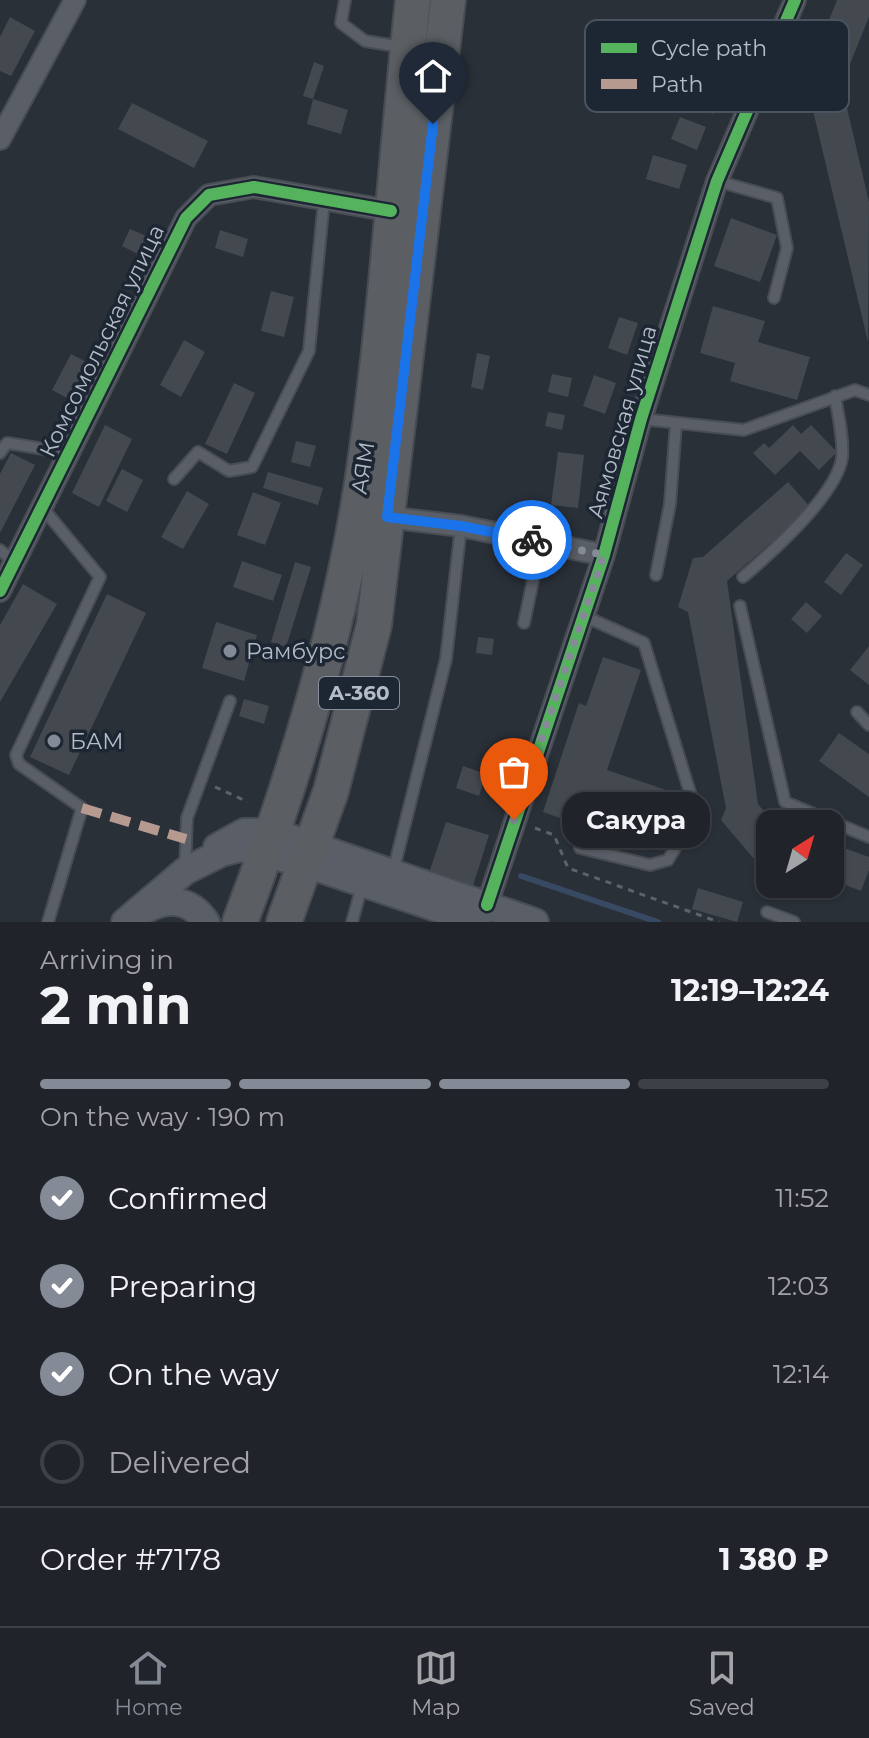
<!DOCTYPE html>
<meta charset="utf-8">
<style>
:root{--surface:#20242a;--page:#2d3036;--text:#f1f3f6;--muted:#a2a4a8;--line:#3d4147;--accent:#848b96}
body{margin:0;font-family:Montserrat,sans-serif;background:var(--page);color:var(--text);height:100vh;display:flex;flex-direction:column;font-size:30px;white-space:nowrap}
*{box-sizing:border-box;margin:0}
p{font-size:26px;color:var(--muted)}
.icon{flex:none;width:44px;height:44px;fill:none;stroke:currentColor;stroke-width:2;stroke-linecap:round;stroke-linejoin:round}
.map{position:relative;height:922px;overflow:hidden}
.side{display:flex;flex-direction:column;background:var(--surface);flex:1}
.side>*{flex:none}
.needle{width:52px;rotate:37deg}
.tools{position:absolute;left:756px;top:810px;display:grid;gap:16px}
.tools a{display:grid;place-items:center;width:88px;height:88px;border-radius:16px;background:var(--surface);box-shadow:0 2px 6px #0004,0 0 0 2px var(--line);font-size:40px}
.pin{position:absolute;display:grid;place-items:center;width:68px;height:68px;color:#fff;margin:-82px -34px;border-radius:50% 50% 50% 0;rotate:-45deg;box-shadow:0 0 8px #0007}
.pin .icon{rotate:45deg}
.courier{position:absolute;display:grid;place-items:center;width:80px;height:80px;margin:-40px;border:6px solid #1a73e8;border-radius:50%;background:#fff;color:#222;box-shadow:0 2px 10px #0007}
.bubble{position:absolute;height:56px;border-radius:24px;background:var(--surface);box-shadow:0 2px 6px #0004,0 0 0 2px var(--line);font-size:26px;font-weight:700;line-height:56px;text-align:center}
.overview em{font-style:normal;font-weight:700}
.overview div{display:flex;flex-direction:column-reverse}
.overview{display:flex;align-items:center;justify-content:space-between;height:136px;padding:0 40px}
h1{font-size:52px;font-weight:700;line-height:60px}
.bar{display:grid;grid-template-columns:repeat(4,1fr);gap:12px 8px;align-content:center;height:96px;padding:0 40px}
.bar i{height:10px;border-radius:6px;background:var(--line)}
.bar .selected{background:var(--accent)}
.bar p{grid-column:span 4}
.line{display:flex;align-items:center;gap:20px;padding:0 40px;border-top:2px solid var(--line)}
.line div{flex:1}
ol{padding:0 40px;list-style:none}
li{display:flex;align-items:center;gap:24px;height:88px}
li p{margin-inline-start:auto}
li .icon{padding:8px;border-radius:50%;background:var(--accent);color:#fff;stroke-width:4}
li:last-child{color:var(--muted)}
li i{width:44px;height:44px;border:4px solid var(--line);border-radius:50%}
.tabs{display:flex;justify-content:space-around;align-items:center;height:112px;border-top:2px solid var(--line);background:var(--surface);font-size:22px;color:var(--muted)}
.tabs a{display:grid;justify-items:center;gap:4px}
.tabs .selected{color:var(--accent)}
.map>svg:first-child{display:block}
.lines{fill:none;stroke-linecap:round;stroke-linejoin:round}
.stream{stroke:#384963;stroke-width:6}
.building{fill:#444950}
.service-casing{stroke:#484c53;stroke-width:14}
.minor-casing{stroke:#484c53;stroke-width:24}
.tertiary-casing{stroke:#484c53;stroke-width:30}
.trunk-casing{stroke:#474c53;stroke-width:38}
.path{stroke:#5d636a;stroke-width:3;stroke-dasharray:6 6;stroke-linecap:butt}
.service{stroke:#5a5e66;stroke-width:10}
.minor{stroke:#5a5e66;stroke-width:20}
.tertiary{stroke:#5a5e66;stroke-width:26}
.trunk{stroke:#5b5f64;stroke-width:34}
.quiet{stroke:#b69a8f;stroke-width:10;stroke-dasharray:20 10;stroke-linecap:butt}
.cycleway-casing{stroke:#1d2633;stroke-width:17}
.cycleway{stroke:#56b35d;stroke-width:12}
.done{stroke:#848b96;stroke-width:8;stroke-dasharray:0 14.4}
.route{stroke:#1a73e8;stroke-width:10}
.poi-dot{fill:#848b96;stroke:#1d2633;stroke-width:3}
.labels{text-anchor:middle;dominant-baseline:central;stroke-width:7;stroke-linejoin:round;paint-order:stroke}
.shield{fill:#1d2633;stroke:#878f9c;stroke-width:2}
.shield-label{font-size:20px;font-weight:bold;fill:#b4bcc9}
.street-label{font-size:22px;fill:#b4bcc9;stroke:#1d2633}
.poi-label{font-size:22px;fill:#b4bcc9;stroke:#1d2633;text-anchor:start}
.key{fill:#1d2633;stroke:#4a5360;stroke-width:2}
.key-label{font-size:22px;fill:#b4bcc9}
</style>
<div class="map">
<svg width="869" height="922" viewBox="0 0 869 922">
<rect width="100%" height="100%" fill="#2a3038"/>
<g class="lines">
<!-- stream -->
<path class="stream" d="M521,876L658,922"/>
</g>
<!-- building -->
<path class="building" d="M837,0H869V17L842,84L809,70Z
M10,17L35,31L11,76L0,71V37Z
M314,62L324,66L313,99L348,110L341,134L307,124L313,99L303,96Z
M686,76L722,87L714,114L678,104Z
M844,95L869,202L868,342L811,102Z
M132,103L208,141L194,168L118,129Z
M680,117L706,127L697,150L671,139Z
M653,155L687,165L679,189L646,179Z
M731,218L777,235L760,282L714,266Z
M130,229L151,238L142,256L122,246Z
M220,230L248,239L243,257L215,248Z
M271,291L294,297L284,337L261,331Z
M713,306L765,321L758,342L810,357L797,400L730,381L735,363L700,353Z
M619,317L638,323L627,355L608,348Z
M184,340L205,352L181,397L160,385Z
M477,353L490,356L483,390L471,387Z
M71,354L90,364L71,400L52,390Z
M552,374L572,378L568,397L548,392Z
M594,375L616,383L605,414L583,406Z
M234,383L255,393L227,454L205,444Z
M548,412L565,415L562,430L545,426Z
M105,425L132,439L99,507L72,493Z
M793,425L801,434L811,425L837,452L819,470L800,451L775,475L753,453L764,443L769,448Z
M296,441L316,446L310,467L291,462Z
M558,452L584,455L578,508L551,505Z
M11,453L35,465L0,533V474Z
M122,469L143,480L127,512L106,501Z
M268,472L323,488L318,505L263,488Z
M788,482L811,508L727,581L758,804L775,824H770V857L764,854L754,859L721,820L726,808L688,612L678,607L693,558L703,557Z
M187,491L209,504L183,549L161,537Z
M253,492L281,503L265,545L237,535Z
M846,553L863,565L841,595L824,582Z
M242,561L282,575L273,601L233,587Z
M295,562L311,567L286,647L271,642Z
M23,584L57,604L0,702V625Z
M107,594L146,613L69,775L30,757Z
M806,602L822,616L807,633L791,619Z
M216,622L257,635L244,681L202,668Z
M478,637L494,639L492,655L476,653Z
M869,646V685L850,670Z
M603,657L641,670L607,770L681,795L664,845L589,820L586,827L543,812L579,703L586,706Z
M244,699L269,706L264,724L239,716Z
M839,733L869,754V797L819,761Z
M463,766L486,774L479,796L456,788Z
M446,822L489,835L473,886L429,873Z
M830,843L869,857V870L861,891L830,879Z
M698,888L743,902L737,922L692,909Z"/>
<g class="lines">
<!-- service casing -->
<g class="service-casing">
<path id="service" d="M345,0L341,23L365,41L402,47
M717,181L777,198L787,248L774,298
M641,419L744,430L855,390L869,395
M0,453L7,443L69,453
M174,479L198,452L229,471L252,467L309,351L324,201
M42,507L100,577L16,755L19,764L82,808L48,922
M0,550L14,562
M656,575L670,504L676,423
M743,577C771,553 836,496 842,458C844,439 838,415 835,396
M740,606L785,802L869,837
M524,623L541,542
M857,712L869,725
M580,848L650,865L668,860L685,831L692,799L644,643L584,616
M185,869L187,818L230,701
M393,872L446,659L461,526
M767,912L794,922
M352,922L362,886"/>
</g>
<!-- minor casing -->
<g class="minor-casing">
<path id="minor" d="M0,139L75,0
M387,517L461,526L604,555
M0,591L186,218L209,195L254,187L391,211
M487,905L604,555L641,419L717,181L795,0"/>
</g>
<!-- tertiary casing -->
<g class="tertiary-casing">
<path id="tertiary" d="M217,847L244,832H273L535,922
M145,910C168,897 191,899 206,922
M125,922L185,871L221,853L241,848L306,864L478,922"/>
</g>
<!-- trunk casing -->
<g class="trunk-casing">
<path id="trunk" d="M240,922C296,774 343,620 365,463C387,309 396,154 413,0
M284,922L331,791L374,625L448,0"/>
</g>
<!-- path -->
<path class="path" d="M215,787L248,802
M535,828L554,835L568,868L719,922"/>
<!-- service -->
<use href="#service" class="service"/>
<!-- minor -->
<use href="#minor" class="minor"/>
<!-- tertiary -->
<use href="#tertiary" class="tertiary"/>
<!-- trunk -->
<use href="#trunk" class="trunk"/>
<!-- quiet -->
<path class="quiet" d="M82,808L186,839"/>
<!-- cycleway casing -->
<g class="cycleway-casing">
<path id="cycleway" d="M0,591L186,218L209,195L254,187L391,211
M487,905L604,555L641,419L717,181L795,0"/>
</g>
<!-- cycleway -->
<use href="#cycleway" class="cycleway"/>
</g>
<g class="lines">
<!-- done -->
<path class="done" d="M514,820L604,555L532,540"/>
<!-- route -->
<path class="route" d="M433,124L387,517L461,526L532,540"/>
</g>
<!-- markers -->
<g class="poi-dot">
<circle cx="230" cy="651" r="8"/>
<circle cx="54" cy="741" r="8"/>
</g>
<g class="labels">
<!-- shield labels -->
<rect class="shield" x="319" y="677" width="80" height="32" rx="6"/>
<g class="shield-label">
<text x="359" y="693">А-360</text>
</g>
<!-- street labels -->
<g class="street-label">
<text transform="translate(102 341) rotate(-64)">Комсомольская улица</text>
<text transform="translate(622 422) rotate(-74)">Аямовская улица</text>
<text transform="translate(363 468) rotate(-81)">АЯМ</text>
</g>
<!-- poi labels -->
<g class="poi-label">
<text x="246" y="651">Рамбурс</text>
<text x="70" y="741">БАМ</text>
</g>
</g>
<!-- legend -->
<rect x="585" y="20" width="264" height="92" rx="12" class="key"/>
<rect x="601" y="43" width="36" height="10" fill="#56b35d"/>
<rect x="601" y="79" width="36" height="10" fill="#b69a8f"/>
<g class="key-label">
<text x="651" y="56">Cycle path</text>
<text x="651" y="92">Path</text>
</g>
</svg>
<div class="tools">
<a><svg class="needle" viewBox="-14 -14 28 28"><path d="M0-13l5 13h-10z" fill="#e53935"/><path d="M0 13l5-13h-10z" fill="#a2a4a8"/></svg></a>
</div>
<div class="pin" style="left:514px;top:820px;background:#ea580c"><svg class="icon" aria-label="bag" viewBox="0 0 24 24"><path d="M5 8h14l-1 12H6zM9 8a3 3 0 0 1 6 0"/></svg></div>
<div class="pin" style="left:433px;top:124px;background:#1f2937"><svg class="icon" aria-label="home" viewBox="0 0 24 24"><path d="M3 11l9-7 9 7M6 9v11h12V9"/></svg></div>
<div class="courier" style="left:532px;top:540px"><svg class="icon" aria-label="bike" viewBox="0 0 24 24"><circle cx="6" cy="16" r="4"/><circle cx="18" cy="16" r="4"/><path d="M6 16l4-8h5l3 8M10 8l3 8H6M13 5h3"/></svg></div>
<div class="bubble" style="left:562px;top:792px;width:148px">Сакура</div>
</div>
<section class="side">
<div class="overview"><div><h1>2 min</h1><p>Arriving in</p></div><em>12:19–12:24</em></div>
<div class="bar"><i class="selected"></i><i class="selected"></i><i class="selected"></i><i></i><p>On the way · 190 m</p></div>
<ol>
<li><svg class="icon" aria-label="check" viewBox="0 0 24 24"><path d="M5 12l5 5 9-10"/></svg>Confirmed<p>11:52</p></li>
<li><svg class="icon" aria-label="check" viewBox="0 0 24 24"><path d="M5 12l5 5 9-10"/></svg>Preparing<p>12:03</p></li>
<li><svg class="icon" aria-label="check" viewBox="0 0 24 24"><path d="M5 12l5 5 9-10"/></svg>On the way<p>12:14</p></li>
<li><i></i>Delivered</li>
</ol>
<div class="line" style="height:104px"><div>Order #7178</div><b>1 380 ₽</b></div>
</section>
<nav class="tabs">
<a class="selected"><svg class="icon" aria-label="home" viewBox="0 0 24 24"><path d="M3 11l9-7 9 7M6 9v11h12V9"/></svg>Home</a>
<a><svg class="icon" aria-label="map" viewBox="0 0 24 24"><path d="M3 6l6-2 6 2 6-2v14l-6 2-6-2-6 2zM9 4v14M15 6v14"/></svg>Map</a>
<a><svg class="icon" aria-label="saved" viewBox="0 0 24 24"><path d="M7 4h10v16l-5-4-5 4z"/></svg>Saved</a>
</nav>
